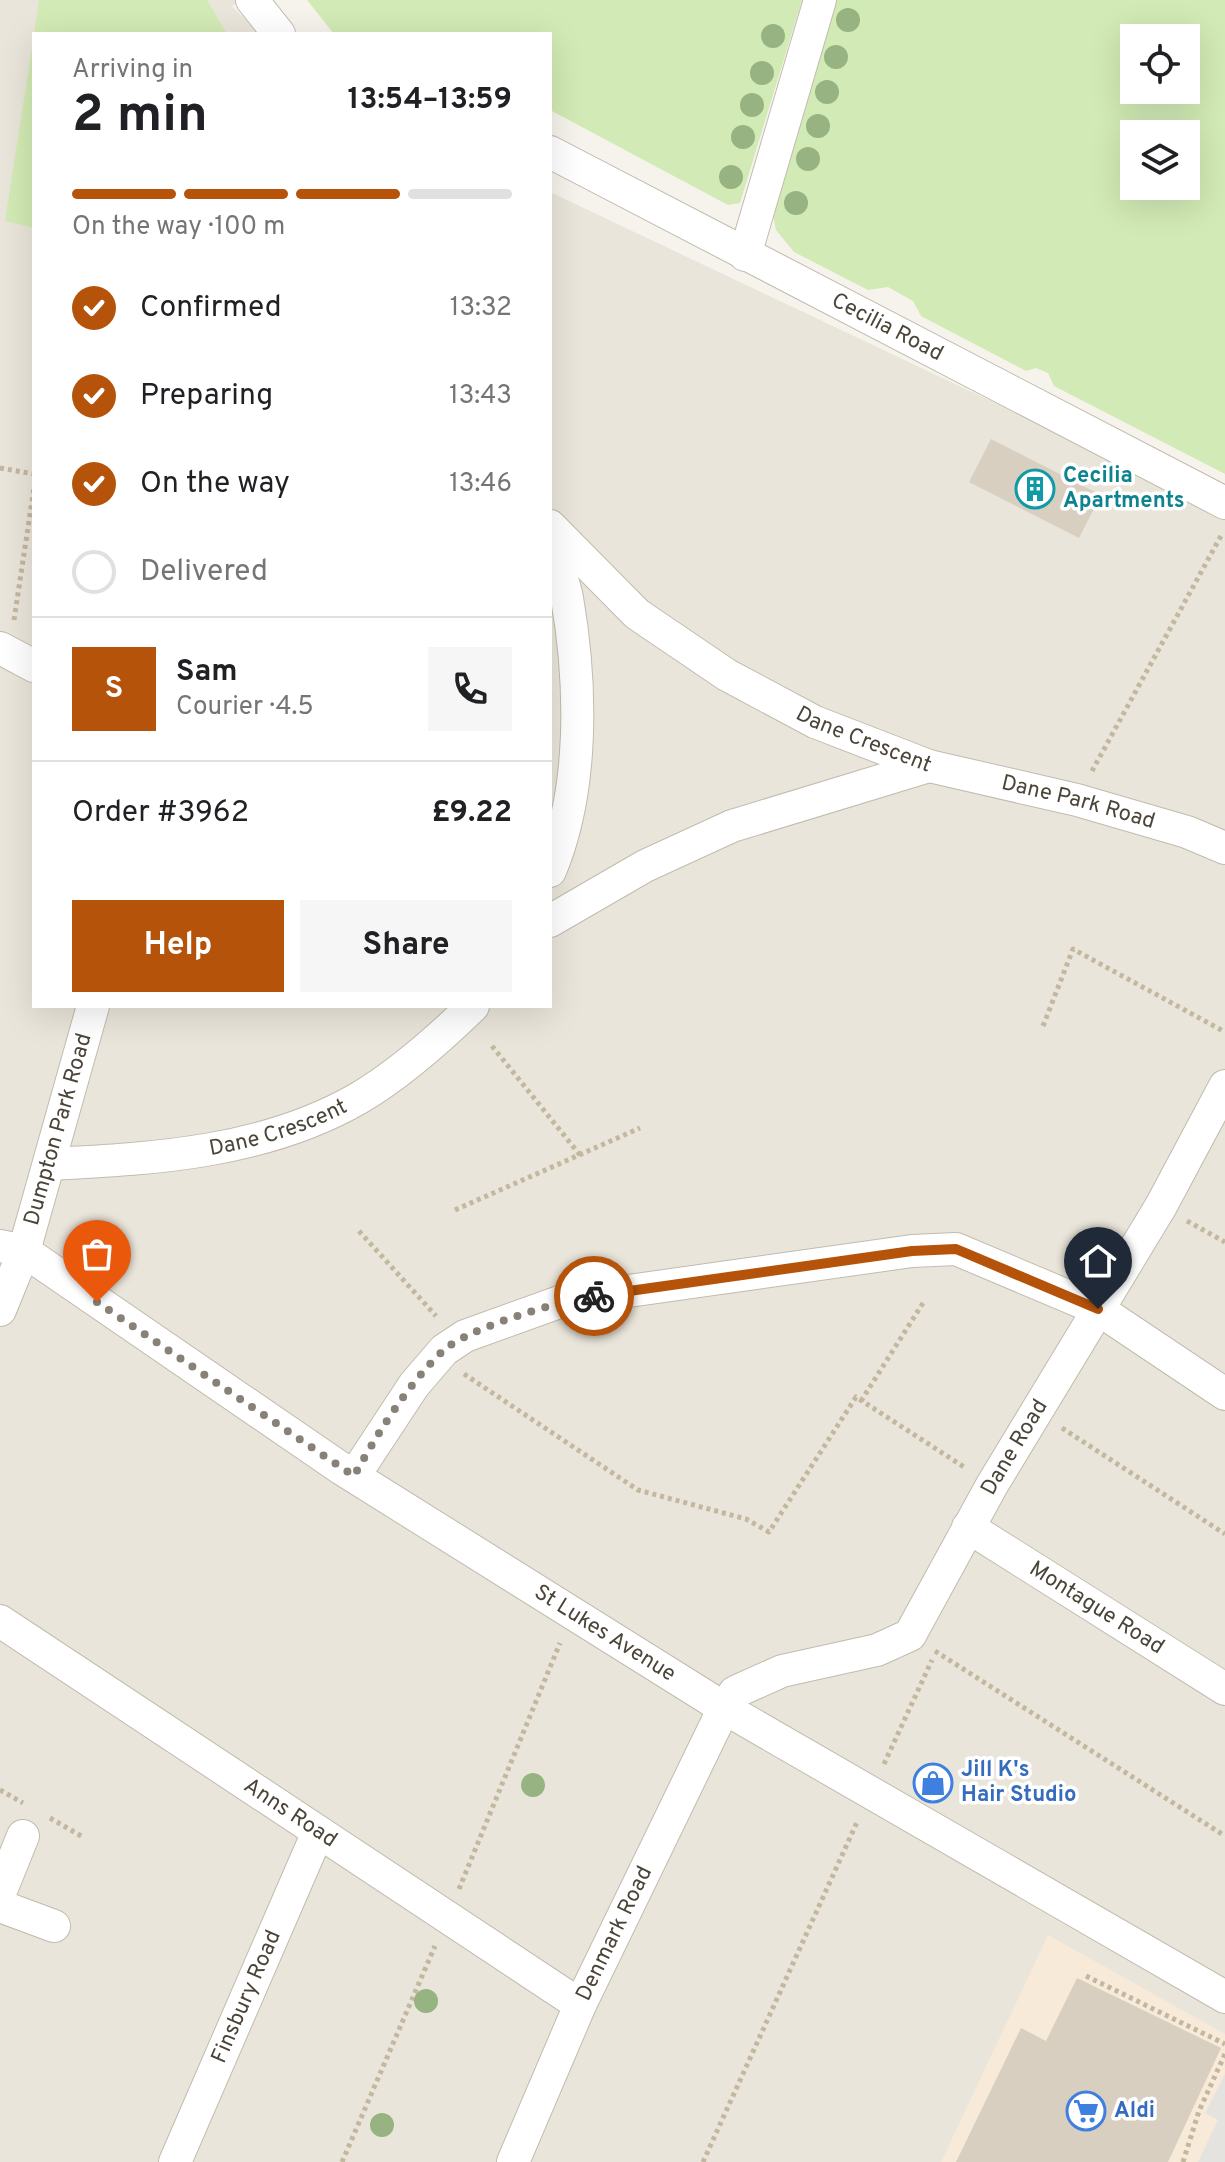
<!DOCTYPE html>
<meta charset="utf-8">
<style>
:root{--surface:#fff;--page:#f6f6f6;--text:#202124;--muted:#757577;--line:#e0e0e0;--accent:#b45309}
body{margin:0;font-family:Overpass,sans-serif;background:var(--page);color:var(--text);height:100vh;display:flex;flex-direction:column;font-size:30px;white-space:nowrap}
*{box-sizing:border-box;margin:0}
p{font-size:26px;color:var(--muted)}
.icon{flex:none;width:44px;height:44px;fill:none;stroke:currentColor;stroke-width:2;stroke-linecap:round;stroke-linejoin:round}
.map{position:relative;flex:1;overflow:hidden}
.sheet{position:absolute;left:32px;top:32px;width:520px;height:976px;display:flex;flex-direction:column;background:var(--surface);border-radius:0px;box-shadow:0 8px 32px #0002}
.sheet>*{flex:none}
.controls{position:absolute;left:1120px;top:24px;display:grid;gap:16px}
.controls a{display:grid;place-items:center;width:80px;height:80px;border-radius:0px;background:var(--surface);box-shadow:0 8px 32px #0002;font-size:40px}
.pin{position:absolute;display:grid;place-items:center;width:68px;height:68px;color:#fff;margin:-82px -34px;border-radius:50% 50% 50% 0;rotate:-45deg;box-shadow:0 0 8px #0007}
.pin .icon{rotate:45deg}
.courier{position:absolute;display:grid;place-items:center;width:80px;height:80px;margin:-40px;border:6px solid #b45309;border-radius:50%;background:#fff;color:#222;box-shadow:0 2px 10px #0007}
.overview em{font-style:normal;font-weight:700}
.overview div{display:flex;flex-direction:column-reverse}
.overview{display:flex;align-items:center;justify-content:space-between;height:136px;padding:0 40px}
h1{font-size:52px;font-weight:700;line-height:60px}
.bar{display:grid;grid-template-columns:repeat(4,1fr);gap:12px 8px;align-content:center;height:96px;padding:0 40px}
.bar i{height:10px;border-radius:6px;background:var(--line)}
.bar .current{background:var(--accent)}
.bar p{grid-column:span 4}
.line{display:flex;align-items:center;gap:20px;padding:0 40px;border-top:2px solid var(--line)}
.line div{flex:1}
.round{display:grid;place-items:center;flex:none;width:84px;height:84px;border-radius:0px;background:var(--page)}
ol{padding:0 40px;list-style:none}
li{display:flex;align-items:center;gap:24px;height:88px}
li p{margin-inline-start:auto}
li .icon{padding:8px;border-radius:50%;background:var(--accent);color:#fff;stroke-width:4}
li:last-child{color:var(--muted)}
li i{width:44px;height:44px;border:4px solid var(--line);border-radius:50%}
.action{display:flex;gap:16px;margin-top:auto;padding:16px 40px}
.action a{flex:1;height:92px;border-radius:0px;background:var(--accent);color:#fff;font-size:32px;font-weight:700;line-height:92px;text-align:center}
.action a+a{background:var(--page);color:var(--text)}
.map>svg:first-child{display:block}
.residential{fill:#eae5da}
.commercial{fill:#f7ead8}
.green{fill:#d2eab5;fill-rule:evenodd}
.parking{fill:#e5e3e0}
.building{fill:#d8cfc1}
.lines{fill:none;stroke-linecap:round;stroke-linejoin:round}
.minor-casing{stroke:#c2bbae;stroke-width:34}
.path{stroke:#c4b79f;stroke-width:5;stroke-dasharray:4 4;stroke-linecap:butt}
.minor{stroke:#fff;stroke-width:32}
.tree{fill:#97b381}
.done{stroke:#878178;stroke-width:8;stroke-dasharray:0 14.4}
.route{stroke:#b45309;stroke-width:10}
.labels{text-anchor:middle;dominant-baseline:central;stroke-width:7;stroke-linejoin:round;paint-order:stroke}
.street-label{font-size:22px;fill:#4b4439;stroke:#fff}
.culture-label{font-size:22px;font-weight:bold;fill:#0d838f;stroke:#fff;text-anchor:start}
.shop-label{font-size:22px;font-weight:bold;fill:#366cbe;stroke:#fff;text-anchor:start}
</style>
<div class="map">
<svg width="1225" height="2162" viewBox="0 0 1225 2162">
<rect width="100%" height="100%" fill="#f6f3ec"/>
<!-- residential -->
<path class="residential" d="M0,0H242L232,6L260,34H34V1006H550V192L1225,512V2162H0Z"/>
<!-- commercial -->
<path class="commercial" d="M1048,1935L1225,2034V2162H941Z"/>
<!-- green -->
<path class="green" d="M39,0H207L227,34H34Z
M307,0H802L740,203L728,205L550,110V34H334Z
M835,0H1225V474L1054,386L1048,373L1036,368L1026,371L921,316L913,301L888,287L868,290L794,252L776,230L773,215ZM1134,38H1186V90H1134ZM1134,134H1186V186H1134Z
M34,34V228L5,221Z"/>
<!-- parking -->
<path class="parking" d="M1225,2074V2162H1198L1218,2120L1205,2113Z"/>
<!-- building -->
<path class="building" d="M991,439L1101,495L1079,538L969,482Z
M1077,1978L1221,2048L1168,2162H956L1021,2028L1046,2041Z"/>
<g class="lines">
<!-- minor casing -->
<g class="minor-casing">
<g id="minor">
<path d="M252,0L279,34"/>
<path id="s1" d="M550,152L1225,503"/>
<path d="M745,255L820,0"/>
<path id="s2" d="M550,526L637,614L727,675L815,722L929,766L1077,800L1187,832L1225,848"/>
<path d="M550,546C556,563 564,581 567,598C582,685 584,790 550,871"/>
<path d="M0,648L34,666"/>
<path d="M550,921L645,866L732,826L929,766"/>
<path id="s3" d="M50,1164C155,1159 266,1152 359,1098C398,1075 440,1038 473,1006"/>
<path id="s4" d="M0,1246L24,1251L342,1469L724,1708L1225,1997"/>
<path id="s5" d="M0,1310L24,1251L93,1006"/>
<path d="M354,1476L414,1385L444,1350L465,1336L565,1300L912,1251L956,1249L1098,1309L1225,1394"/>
<path id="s6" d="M968,1527L1225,1689"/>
<path id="s7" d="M0,1621L580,2005"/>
<path d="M0,1893L23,1836"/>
<path d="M0,1906L54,1926"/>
<path id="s8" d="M175,2162L318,1832"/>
<path id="s9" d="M513,2162L580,2005L724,1708L735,1692L782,1671L877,1650L910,1635L992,1485L1161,1206L1225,1086"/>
</g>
</g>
<!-- path -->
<path class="path" d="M0,468L34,474
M14,620L34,488
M1092,771L1222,534
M1043,1026L1073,949L1225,1032
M492,1046L580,1155
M455,1210L640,1128
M1187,1221L1225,1242
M359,1231L436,1316
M464,1374L638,1490L746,1519L769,1532L856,1397L964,1467
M861,1401L923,1303
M1062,1428L1225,1534
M935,1651L1225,1836
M884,1764L932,1660
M0,1790L23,1803
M50,1818L83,1837
M459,1889L560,1643
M1086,1976L1225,2044
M342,2162L435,1946
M703,2162L858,1820
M1183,2162L1199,2111L1225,2054"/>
<!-- minor -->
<use href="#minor" class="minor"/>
</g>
<!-- trees -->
<g class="tree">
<circle cx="848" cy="20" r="12"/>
<circle cx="773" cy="36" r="12"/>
<circle cx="836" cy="57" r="12"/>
<circle cx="762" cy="73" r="12"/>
<circle cx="827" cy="92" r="12"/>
<circle cx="752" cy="105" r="12"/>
<circle cx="818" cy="126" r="12"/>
<circle cx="743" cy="137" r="12"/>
<circle cx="808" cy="159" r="12"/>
<circle cx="731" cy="177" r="12"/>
<circle cx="796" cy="203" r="12"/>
<circle cx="533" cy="1785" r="12"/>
<circle cx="426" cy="2001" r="12"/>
<circle cx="382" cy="2125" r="12"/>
</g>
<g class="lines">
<!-- done -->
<path class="done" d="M97,1302L354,1476C376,1436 409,1382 444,1350C468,1328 560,1301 594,1296"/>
<!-- route -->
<path class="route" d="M594,1296L912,1251L956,1249L1098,1309"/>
</g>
<!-- icons -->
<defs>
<g id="building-ring" transform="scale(2)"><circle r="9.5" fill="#fff" stroke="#0f9aa8" stroke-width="1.5"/><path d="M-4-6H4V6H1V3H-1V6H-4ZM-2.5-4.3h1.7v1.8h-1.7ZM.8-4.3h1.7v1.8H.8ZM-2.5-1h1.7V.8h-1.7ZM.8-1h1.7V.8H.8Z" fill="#0f9aa8"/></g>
<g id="shop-ring" transform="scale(2)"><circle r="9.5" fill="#fff" stroke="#3f7fe0" stroke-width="1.5"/><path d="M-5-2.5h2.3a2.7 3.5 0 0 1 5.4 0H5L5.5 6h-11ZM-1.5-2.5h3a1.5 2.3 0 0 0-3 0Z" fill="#3f7fe0"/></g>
<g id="supermarket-ring" transform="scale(2)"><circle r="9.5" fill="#fff" stroke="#3f7fe0" stroke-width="1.5"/><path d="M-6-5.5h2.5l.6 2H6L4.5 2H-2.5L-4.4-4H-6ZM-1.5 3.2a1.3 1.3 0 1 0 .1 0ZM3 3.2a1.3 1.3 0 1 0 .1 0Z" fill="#3f7fe0"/></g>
</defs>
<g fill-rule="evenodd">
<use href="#building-ring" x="1035" y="489"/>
<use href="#shop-ring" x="933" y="1783"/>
<use href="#supermarket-ring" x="1086" y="2111"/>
</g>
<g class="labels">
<!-- street labels -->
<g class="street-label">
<text stroke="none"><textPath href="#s1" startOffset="380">Cecilia Road</textPath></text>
<text stroke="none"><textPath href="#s2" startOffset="384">Dane Crescent</textPath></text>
<text stroke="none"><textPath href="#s2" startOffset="608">Dane Park Road</textPath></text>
<text stroke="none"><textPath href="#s3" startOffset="232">Dane Crescent</textPath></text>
<text stroke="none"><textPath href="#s5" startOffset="190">Dumpton Park Road</textPath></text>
<text stroke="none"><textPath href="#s9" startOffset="920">Dane Road</textPath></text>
<text stroke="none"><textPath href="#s6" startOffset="152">Montague Road</textPath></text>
<text stroke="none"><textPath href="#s4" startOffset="720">St Lukes Avenue</textPath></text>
<text stroke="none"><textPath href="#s7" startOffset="348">Anns Road</textPath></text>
<text stroke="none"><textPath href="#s9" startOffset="250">Denmark Road</textPath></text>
<text stroke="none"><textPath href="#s8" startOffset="180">Finsbury Road</textPath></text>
</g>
<!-- culture labels -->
<g class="culture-label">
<text x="1063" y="476">Cecilia<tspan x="1063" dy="25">Apartments</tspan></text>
</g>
<!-- shop labels -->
<g class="shop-label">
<text x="961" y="1770">Jill K's<tspan x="961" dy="25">Hair Studio</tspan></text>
<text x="1114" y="2111">Aldi</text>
</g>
</g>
</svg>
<div class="controls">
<a><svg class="icon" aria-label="locate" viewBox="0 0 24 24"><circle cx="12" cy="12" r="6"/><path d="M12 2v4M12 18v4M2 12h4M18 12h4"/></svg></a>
<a><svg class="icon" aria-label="layers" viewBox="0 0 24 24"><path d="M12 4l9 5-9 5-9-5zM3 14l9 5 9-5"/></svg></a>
</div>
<div class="pin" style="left:97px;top:1302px;background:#ea580c"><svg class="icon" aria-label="bag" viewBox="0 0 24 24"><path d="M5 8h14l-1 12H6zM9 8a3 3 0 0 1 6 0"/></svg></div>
<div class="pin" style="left:1098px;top:1309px;background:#1f2937"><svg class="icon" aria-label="home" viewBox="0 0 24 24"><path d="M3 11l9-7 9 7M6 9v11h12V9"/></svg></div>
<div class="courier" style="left:594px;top:1296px"><svg class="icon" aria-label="bike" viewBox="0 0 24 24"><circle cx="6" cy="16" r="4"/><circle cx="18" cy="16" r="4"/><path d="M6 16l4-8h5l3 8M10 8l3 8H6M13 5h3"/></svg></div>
<section class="sheet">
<div class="overview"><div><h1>2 min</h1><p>Arriving in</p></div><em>13:54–13:59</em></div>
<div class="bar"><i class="current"></i><i class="current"></i><i class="current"></i><i></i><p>On the way · 100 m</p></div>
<ol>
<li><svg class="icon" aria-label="check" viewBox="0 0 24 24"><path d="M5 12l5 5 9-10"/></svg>Confirmed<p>13:32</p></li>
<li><svg class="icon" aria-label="check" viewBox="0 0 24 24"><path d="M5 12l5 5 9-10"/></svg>Preparing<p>13:43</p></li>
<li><svg class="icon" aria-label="check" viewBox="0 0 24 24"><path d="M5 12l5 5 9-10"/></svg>On the way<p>13:46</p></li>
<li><i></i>Delivered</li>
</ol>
<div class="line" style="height:144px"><b class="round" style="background:var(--accent);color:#fff">S</b><div><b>Sam</b><p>Courier · 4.5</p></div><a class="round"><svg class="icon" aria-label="phone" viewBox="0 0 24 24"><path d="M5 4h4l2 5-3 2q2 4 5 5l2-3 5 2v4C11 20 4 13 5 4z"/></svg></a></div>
<div class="line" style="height:104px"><div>Order #3962</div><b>£9.22</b></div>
<div class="action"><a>Help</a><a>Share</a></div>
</section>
</div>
